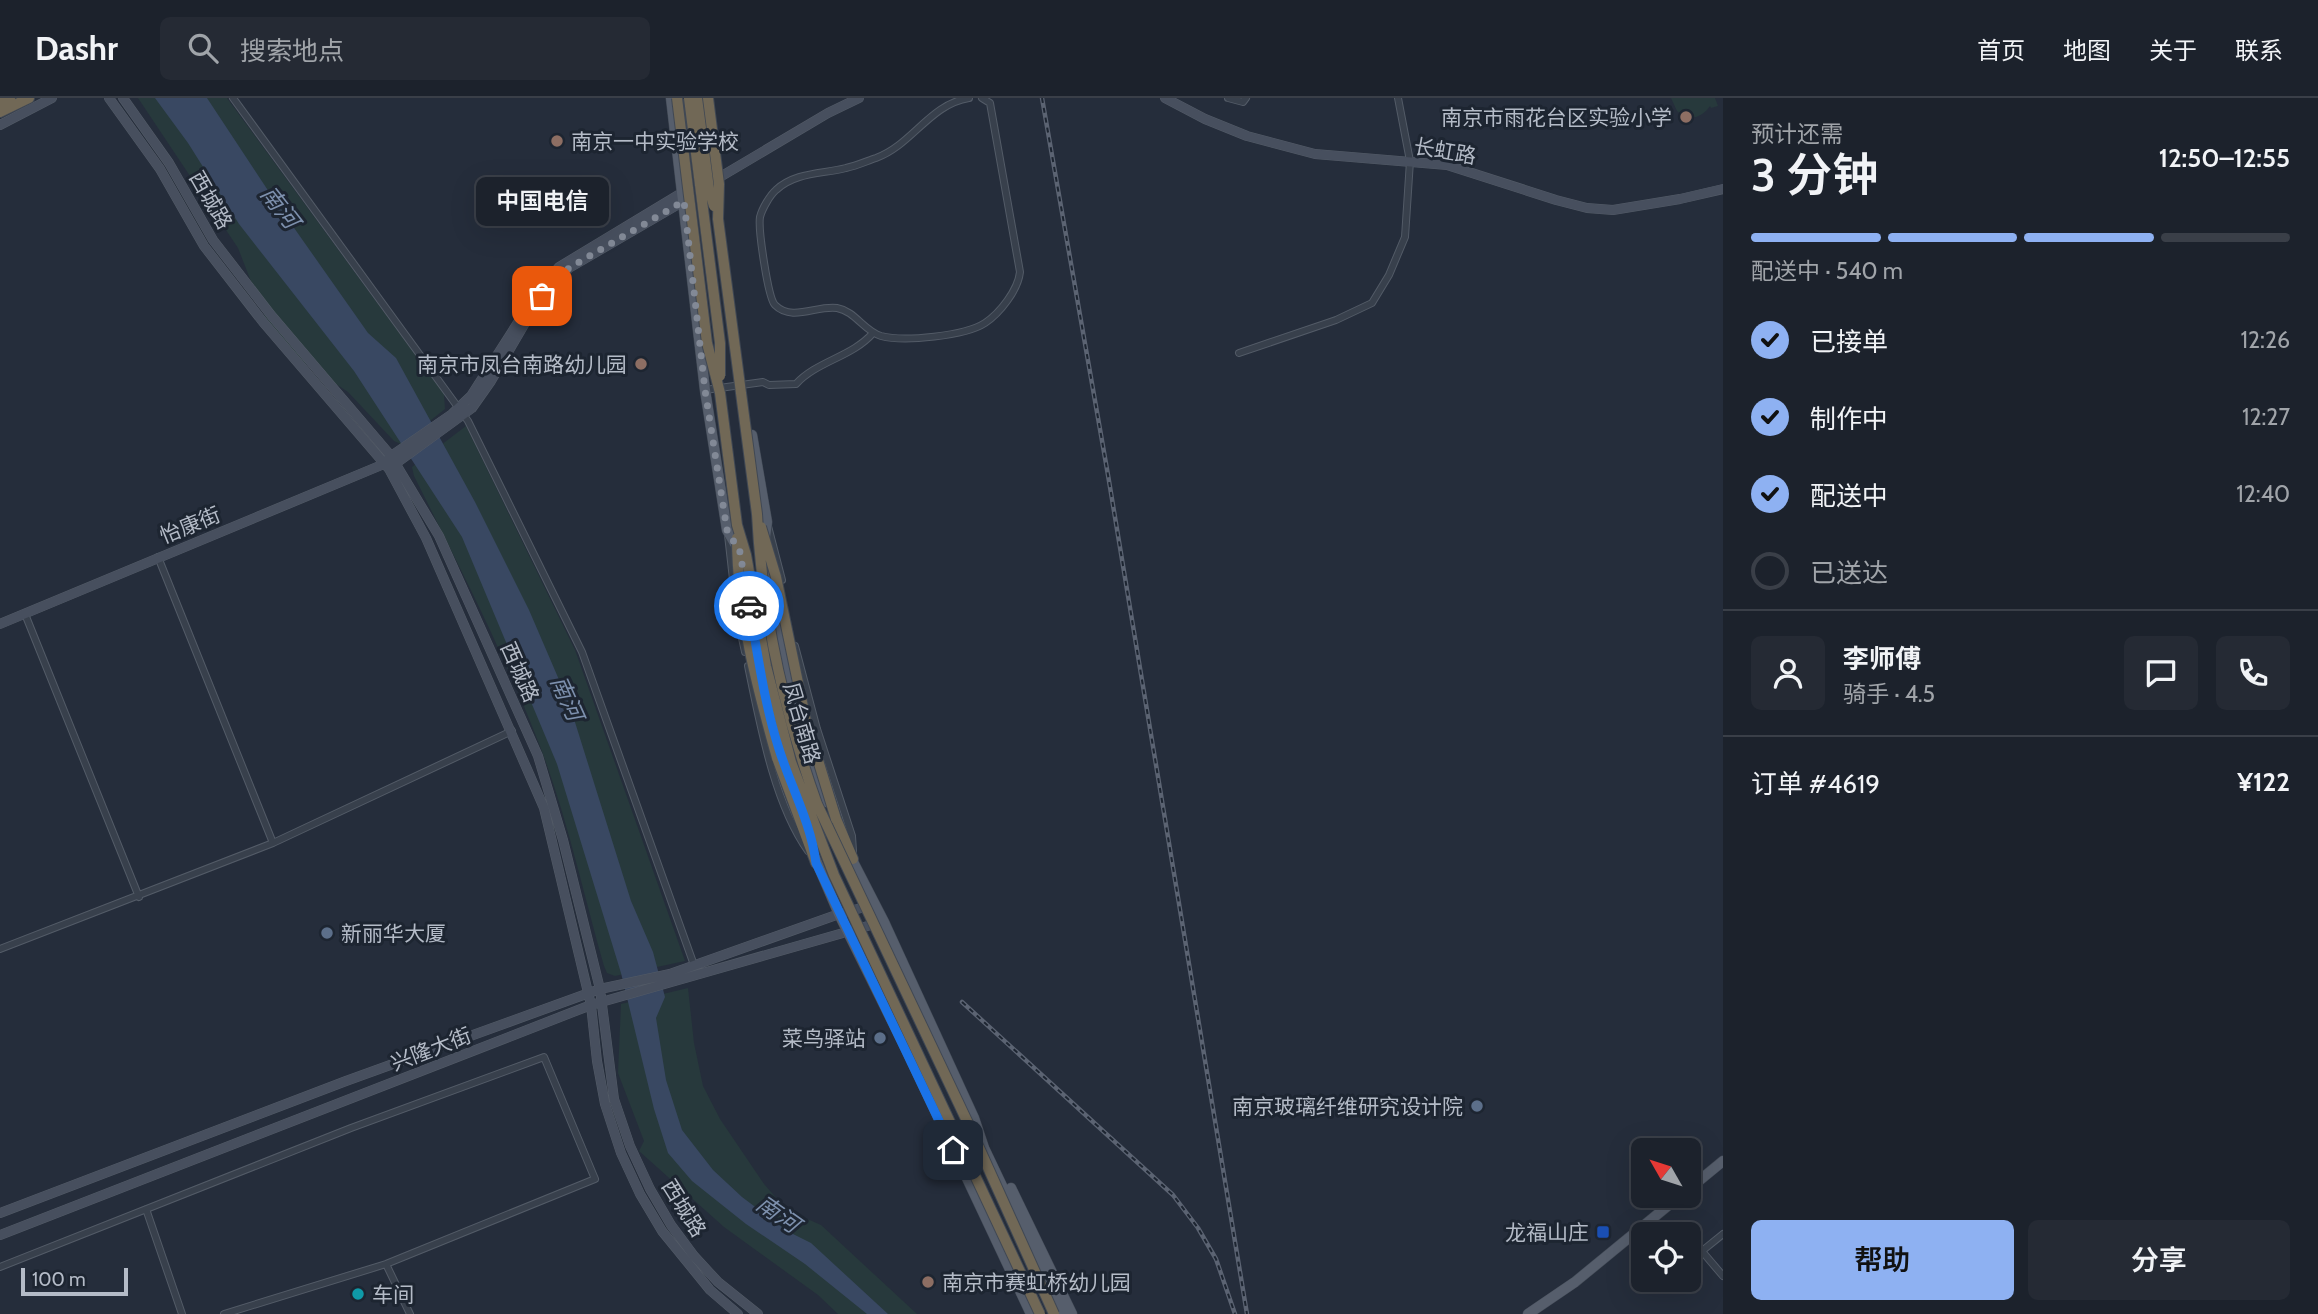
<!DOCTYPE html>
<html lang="zh">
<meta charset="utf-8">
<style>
:root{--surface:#1c222c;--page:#252a34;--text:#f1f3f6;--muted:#a0a4a9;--line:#3a3f48;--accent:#8eb1f2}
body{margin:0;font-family:Cabin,"Noto Sans SC",sans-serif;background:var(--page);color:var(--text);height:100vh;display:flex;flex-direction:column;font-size:26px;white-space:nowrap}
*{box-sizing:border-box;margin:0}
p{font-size:23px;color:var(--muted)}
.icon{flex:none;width:38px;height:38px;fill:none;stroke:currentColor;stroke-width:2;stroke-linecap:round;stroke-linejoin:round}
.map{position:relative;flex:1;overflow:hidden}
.drawer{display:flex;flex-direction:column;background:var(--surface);width:595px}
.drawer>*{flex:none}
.needle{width:46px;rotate:309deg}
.tools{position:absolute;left:1631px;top:1040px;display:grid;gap:14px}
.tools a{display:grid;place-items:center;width:70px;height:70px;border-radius:10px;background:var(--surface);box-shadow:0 7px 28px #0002,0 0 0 2px var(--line);font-size:35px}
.scale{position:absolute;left:21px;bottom:18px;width:107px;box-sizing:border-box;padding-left:7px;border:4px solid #b4bbc7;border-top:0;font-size:19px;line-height:24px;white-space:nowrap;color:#b4bbc7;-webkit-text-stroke:5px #1d2531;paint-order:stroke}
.pin{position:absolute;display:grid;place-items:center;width:60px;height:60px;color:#fff;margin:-30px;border-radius:14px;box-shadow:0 4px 10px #0006}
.courier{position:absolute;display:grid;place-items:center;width:70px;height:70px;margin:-35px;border:5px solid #1a73e8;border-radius:50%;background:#fff;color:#222;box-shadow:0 2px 9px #0007}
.bubble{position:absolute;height:49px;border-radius:10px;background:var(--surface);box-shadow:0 7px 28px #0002,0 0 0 2px var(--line);font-size:23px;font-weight:600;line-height:49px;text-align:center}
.head em{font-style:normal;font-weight:600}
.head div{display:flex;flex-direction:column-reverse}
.head{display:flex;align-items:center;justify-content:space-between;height:119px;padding:0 28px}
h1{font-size:46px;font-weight:600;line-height:52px}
.bar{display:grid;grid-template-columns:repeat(4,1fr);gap:10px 7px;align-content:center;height:84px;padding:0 28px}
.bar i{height:9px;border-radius:5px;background:var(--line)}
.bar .on{background:var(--accent)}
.bar p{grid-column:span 4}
.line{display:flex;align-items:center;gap:18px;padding:0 28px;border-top:2px solid var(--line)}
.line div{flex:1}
.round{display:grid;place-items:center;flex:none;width:74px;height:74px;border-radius:10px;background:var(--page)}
ol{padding:0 28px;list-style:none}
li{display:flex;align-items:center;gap:21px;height:77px}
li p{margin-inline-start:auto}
li .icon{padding:7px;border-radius:50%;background:var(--accent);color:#111;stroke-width:4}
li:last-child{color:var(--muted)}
li i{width:38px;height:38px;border:4px solid var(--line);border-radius:50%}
.primary-button{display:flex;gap:14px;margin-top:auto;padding:14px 28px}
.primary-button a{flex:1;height:80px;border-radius:10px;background:var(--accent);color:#111;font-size:28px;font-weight:600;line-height:80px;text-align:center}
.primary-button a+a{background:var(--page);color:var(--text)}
header{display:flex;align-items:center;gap:42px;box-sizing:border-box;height:98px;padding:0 35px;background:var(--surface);border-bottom:2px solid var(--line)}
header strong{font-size:33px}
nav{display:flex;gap:38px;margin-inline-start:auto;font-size:24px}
.search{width:490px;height:63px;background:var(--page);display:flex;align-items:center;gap:18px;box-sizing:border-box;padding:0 24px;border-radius:10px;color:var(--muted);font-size:26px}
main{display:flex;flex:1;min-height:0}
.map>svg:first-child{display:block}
.green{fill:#27393c}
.water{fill:#394862}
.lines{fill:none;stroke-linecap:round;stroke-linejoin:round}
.street-casing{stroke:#535b67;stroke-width:8}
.secondary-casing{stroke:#535b67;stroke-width:10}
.primary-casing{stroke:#414955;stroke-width:11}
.highway-casing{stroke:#404854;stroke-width:12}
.street{stroke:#38404c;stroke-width:6}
.secondary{stroke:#474f5e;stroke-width:9}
.primary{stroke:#565e6c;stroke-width:10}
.highway{stroke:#716856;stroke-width:10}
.rail-casing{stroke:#5b6372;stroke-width:4.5}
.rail{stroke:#1d2531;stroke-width:2;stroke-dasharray:5;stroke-linecap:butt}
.highway-bridge-casing{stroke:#404854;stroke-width:12;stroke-linecap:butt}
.highway-bridge{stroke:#716856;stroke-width:10}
.done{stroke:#828996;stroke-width:7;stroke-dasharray:0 12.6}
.route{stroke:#1a73e8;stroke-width:9}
.education-dot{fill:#8d6e63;stroke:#1d2531;stroke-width:2.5}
.service-dot{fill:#5c6f8a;stroke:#1d2531;stroke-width:2.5}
.transit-dot{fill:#1a4fb4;stroke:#1d2531;stroke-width:2.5}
.culture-dot{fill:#0f9aa8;stroke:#1d2531;stroke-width:2.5}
.labels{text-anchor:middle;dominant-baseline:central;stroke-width:6;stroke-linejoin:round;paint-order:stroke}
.poi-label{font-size:21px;fill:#b4bbc7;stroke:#1d2531;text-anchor:end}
.street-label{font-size:21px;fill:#b4bbc7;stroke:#1d2531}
.water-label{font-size:23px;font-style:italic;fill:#7d90ad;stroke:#1d2531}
</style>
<header>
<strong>Dashr</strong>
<div class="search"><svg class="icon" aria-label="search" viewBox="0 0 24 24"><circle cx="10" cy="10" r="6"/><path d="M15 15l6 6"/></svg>搜索地点</div>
<nav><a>首页</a><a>地图</a><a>关于</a><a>联系</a></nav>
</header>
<main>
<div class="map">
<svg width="1723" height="1216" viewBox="0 0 1723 1216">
<rect width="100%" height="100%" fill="#252d3b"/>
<!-- green -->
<path class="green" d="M138,0H227L444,296L445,311L401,346L394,343L348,294L275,245L238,150Z
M1671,0H1715L1718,8L1711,10L1710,8C1705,16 1696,21 1686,20L1677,13Z
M466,328L575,552L685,863L615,878L607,875L604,868C582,791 566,713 536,638C501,549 457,464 414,378L412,369Z
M688,890L694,945L703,988L720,1021L764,1086L787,1112L821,1127L917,1216H838L818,1197L724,1129L639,1053L644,1043L618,975L621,906Z"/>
<!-- water -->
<path class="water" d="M155,0H207L273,100L368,235L396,260L475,404L529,512L569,605L631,803L653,854L665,899L656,920L666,982L682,1032L713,1072L742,1099L787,1133L811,1145L888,1216H867L805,1166L746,1126L692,1083L668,1055L654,1011L621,875L557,666L462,439L354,273L239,126L188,45Z"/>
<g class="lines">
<!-- street casing -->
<g class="street-casing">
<path id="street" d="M233,0L468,323L582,554L694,867
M969,0C930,6 912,47 876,60C867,63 856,68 846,70C823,76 795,74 776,92C770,97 762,111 760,119C758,131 768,200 775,207C792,224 817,207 837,210C855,213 864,233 881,238C904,244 965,238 985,225C1000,215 1018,192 1020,174L990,5L982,0
M1228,0L1243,4L1246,0
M1239,255L1336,222L1372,205L1389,177L1405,139L1410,63L1398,0
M705,292L763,284L769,287L796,286C817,263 852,259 873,235
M768,428L782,482
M728,437L737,517L745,554
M158,459L273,745
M25,516L139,799
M795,548L817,631L852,738L853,753
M748,568C760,626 774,705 808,753
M0,851L273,745L512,633
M146,1111L182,1216
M1679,1127L1687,1136
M1689,1138L1723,1178
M1702,1153L1723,1136
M386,1166L410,1216
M0,1169L351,1030L544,959L595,1081L386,1166L224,1216"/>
</g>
<!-- secondary casing -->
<g class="secondary-casing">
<path id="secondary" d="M109,0L160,71L204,148L263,224L389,371L426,440L544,710L591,907L597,963L605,1006L621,1055L640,1096L662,1133L710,1192L738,1216
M123,0L169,65L213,142L271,217L391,358L439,438L538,658L563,742L600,891L614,1001L630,1048L650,1091L671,1127L694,1158L718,1184L758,1216
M1165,0L1205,21L1247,38L1315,56L1447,67L1556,102L1587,110L1613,112L1680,101L1723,91
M0,27L52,0
M715,82L828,15L859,0
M548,191L569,170L684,103
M391,369L472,310L491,283L535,208
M0,526L384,366L391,358L452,316L471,298L533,201L559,169L688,91
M0,1115L346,983L600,891L670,876L839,816L872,807
M0,1137L591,907L878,825"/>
</g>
<!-- primary casing -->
<g class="primary-casing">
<path id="primary" d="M671,0L705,292L727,432L738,451
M752,337L767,424L765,440
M765,461L783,561L797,616L826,704
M742,469L766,603
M849,756L884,824L974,1020L984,1050L1063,1216
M815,760L839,816L907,953L1031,1216
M1011,1090L1072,1216
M1689,1091L1723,1063
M1528,1216L1575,1184L1681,1097"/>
</g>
<!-- highway casing -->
<g class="highway-casing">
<path id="highway" d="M0,5L10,0
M0,14L29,0
M777,660L816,765
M836,721L853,761"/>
</g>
<!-- street -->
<use href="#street" class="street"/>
<!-- secondary -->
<use href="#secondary" class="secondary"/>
<!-- primary -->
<use href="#primary" class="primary"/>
<!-- highway -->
<use href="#highway" class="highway"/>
<!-- rail casing -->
<g class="rail-casing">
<path id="rail" d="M1042,0L1108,377L1247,1216
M962,904L1173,1097L1198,1130L1216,1161L1235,1216"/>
</g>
<!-- rail -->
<use href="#rail" class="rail"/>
<!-- highway-bridge casing -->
<g class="highway-bridge-casing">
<path id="highway-bridge" d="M677,0L707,245L720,295L737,427L746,457L766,568L791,664L834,777L1040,1216
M689,0L720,245V278
M697,0L709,91L714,108
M708,0L719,86L718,121L757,416C762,514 784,614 817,706L967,1023L1054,1216
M761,429L776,479L806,623L836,721
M737,440C737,514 757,589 777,660"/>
</g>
<!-- highway-bridge -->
<use href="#highway-bridge" class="highway-bridge"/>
</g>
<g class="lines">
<!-- done -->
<path class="done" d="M542,198L569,170L684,103L705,292L727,432L740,454L749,508"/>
<!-- route -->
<path class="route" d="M749,508C758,556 764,605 779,651C791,689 811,725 816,765L953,1052"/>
</g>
<!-- markers -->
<g class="education-dot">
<circle cx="1686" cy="19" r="7"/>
<circle cx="557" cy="43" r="7"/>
<circle cx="641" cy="266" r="7"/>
<circle cx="928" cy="1184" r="7"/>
</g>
<g class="service-dot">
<circle cx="327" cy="835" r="7"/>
<circle cx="880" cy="940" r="7"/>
<circle cx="1477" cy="1008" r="7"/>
</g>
<rect class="transit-dot" x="1596" y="1127" width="14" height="14" rx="3.5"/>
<circle class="culture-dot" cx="358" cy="1196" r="7"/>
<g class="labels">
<!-- poi labels -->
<g class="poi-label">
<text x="1672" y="19">南京市雨花台区实验小学</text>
<text x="571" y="43" text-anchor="start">南京一中实验学校</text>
<text x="627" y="266">南京市凤台南路幼儿园</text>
<text x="341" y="835" text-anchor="start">新丽华大厦</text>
<text x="866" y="940">菜鸟驿站</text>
<text x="1463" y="1008">南京玻璃纤维研究设计院</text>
<text x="1589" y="1134">龙福山庄</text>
<text x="942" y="1184" text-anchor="start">南京市赛虹桥幼儿园</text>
<text x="372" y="1196" text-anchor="start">车间</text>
</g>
<!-- street labels -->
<g class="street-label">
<text transform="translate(1445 53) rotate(10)">长虹路</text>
<text transform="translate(211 102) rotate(60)">西城路</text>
<text transform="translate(190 427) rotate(-22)">怡康街</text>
<text transform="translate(520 574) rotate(66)">西城路</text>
<text transform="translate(802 625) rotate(74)">凤台南路</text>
<text transform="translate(431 951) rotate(-21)">兴隆大街</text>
<text transform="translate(684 1110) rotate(58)">西城路</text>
</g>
<!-- water labels -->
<g class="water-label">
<text transform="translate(280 109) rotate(52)">南河</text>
<text transform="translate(567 600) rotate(66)">南河</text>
<text transform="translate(778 1116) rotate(35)">南河</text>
</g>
</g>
</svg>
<div class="tools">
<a><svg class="needle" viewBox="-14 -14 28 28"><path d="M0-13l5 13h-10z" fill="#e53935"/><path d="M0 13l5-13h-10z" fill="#a0a4a9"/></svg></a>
<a><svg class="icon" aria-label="locate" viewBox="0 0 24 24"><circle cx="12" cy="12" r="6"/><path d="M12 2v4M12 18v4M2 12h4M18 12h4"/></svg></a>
</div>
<div class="scale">100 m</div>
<div class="pin" style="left:542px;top:198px;background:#ea580c"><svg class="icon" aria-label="bag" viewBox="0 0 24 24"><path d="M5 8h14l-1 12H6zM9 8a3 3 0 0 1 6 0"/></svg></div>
<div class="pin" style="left:953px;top:1052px;background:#1f2937"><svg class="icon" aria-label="home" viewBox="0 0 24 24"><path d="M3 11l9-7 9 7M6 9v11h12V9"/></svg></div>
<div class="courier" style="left:749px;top:508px"><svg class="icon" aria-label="car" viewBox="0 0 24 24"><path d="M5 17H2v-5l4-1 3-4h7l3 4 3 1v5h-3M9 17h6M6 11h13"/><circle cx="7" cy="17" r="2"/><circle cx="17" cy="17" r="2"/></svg></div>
<div class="bubble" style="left:476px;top:79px;width:133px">中国电信</div>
</div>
<section class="drawer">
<div class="head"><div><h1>3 分钟</h1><p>预计还需</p></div><em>12:50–12:55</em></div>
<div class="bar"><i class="on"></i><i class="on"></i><i class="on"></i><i></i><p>配送中 · 540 m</p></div>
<ol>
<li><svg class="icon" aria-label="check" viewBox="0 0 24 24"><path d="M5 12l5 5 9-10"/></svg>已接单<p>12:26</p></li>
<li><svg class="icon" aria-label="check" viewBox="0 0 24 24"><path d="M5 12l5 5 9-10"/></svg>制作中<p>12:27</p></li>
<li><svg class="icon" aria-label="check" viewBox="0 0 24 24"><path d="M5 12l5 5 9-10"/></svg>配送中<p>12:40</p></li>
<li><i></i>已送达</li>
</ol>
<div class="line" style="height:126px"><a class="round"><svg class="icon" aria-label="person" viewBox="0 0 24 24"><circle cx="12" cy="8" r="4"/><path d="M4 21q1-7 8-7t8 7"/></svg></a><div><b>李师傅</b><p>骑手 · 4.5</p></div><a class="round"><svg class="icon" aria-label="chat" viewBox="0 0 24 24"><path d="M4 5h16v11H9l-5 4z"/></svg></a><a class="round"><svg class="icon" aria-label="phone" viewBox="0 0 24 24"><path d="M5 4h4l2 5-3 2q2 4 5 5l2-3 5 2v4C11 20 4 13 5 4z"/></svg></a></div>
<div class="line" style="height:91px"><div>订单 #4619</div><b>¥122</b></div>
<div class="primary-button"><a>帮助</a><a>分享</a></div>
</section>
</main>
